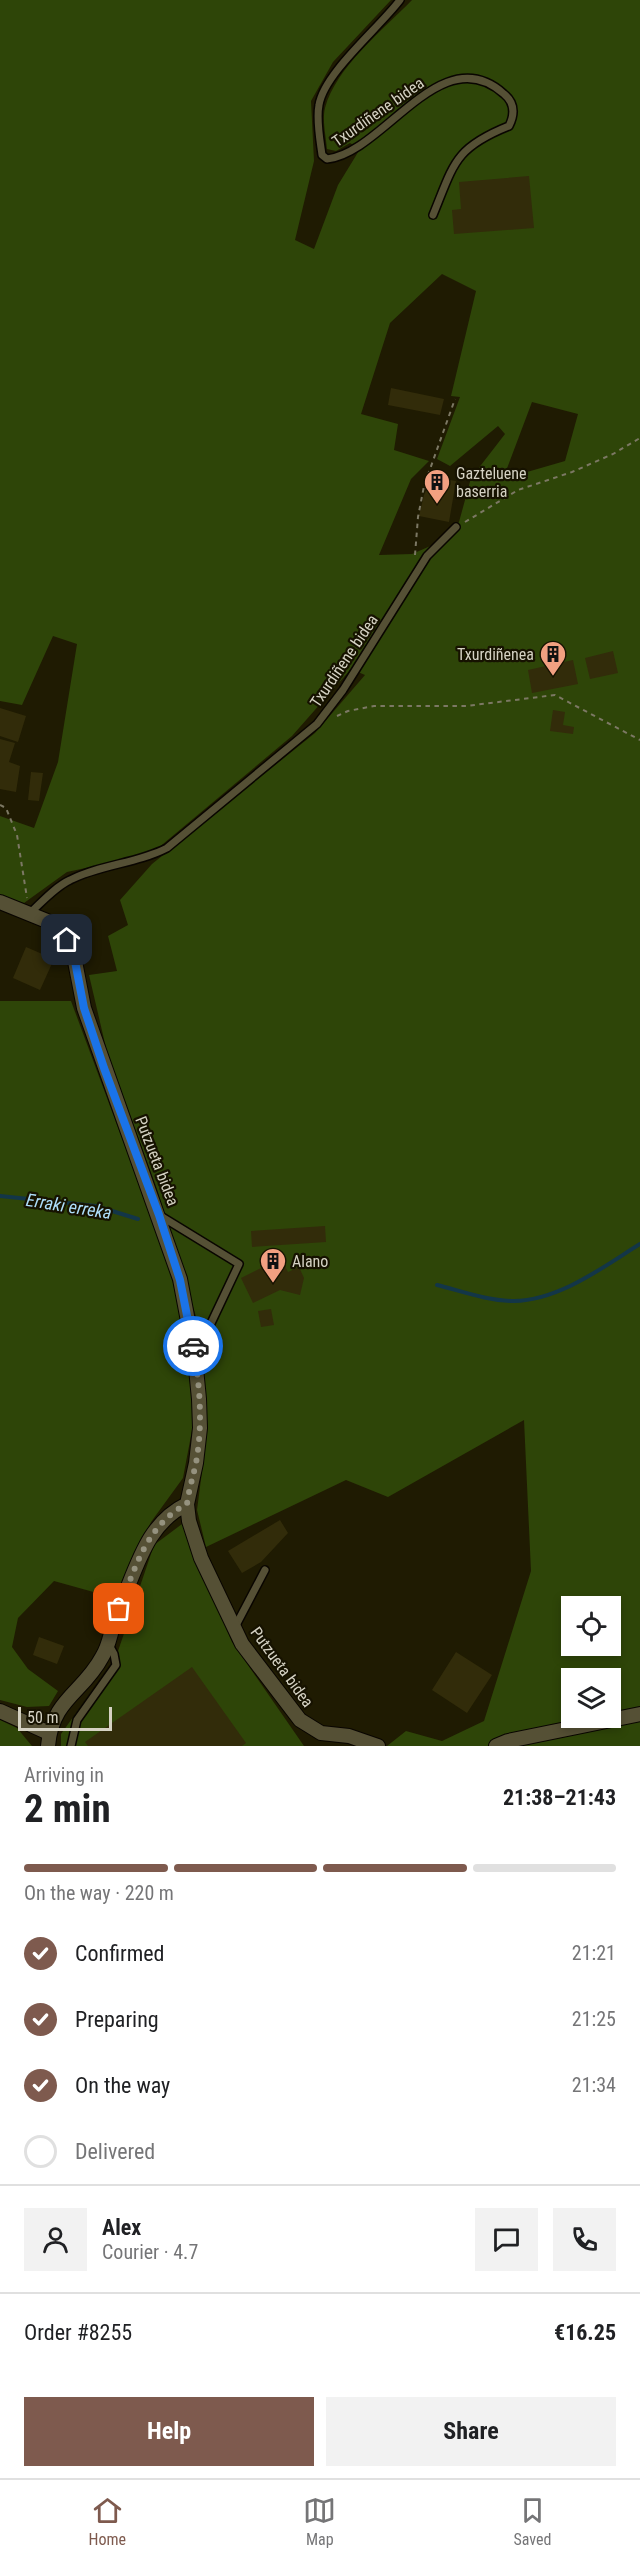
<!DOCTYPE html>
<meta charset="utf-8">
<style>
:root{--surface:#fff;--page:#f2f2f2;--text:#202124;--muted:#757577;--line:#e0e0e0;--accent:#7e5a4e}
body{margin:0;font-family:"Roboto Condensed",sans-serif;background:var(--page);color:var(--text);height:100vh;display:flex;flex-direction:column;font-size:22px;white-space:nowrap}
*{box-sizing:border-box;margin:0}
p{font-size:20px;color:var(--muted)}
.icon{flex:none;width:33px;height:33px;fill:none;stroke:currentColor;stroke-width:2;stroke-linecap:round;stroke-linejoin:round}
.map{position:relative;height:1746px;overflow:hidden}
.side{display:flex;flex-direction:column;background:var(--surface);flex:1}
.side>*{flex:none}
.controls{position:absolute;left:561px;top:1596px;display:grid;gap:12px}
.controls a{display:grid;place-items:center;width:60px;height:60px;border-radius:0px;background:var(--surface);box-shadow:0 3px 9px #0003;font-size:30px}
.scale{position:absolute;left:18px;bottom:15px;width:94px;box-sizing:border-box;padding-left:6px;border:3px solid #d5d2c3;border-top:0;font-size:16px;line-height:21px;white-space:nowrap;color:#d5d2c3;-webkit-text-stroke:4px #161200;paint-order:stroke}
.pin{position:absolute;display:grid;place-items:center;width:51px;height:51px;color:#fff;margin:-26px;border-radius:12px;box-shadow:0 3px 9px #0006}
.courier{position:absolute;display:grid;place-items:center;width:60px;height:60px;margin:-30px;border:4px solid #1a73e8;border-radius:50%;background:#fff;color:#222;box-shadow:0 2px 8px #0007}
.summary em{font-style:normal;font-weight:700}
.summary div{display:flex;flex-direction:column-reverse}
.summary{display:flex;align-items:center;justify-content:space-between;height:102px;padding:0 24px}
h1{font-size:39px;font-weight:700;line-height:45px}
.bar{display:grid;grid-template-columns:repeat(4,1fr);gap:9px 6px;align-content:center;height:72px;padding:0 24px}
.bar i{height:8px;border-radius:4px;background:var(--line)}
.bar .selected{background:var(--accent)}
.bar p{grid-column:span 4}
.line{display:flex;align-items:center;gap:15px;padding:0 24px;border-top:2px solid var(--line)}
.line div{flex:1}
.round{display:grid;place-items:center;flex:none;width:63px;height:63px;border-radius:0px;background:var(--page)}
ol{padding:0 24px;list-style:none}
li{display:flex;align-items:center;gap:18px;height:66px}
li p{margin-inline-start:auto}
li .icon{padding:6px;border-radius:50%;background:var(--accent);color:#fff;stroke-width:4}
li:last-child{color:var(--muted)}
li i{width:33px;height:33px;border:3px solid var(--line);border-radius:50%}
.cta{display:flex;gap:12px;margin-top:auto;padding:12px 24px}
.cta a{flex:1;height:69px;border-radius:0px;background:var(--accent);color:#fff;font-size:24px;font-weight:700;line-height:69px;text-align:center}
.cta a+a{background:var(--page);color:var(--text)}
.dock{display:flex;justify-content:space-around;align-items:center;height:84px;border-top:2px solid var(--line);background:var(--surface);font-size:16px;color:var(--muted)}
.dock a{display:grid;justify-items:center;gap:3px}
.dock .selected{color:var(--accent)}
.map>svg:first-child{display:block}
.green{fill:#2e4508;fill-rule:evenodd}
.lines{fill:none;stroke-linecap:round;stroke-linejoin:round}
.stream{stroke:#133648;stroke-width:4}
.building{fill:#322c0a}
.service-casing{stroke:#090500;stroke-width:10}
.minor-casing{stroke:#090500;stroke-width:16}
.path{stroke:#7c7864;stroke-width:2;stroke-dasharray:4.5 4.5;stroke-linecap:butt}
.service{stroke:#555035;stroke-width:7}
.minor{stroke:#555035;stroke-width:14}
.done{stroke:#95927f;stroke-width:6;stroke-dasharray:0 10.8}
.route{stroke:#1a73e8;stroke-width:8}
.labels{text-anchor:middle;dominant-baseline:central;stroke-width:4.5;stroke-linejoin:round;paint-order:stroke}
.street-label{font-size:16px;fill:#d5d2c3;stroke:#161200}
.poi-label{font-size:16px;fill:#d5d2c3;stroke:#161200;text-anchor:start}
.water-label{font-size:18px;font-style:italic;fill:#adddf9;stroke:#161200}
</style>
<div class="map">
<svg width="640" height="1746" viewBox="0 0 640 1746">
<rect width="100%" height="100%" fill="#1f1b02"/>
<!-- green -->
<path class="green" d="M0,0H391L333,62L311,101L314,161L295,240L314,249L338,185L360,149L350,143L336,151L327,149C326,137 322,120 325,108C336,67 383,30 412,0H640V1746H387L406,1731L442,1741L484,1721L531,1571L524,1420L388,1497L346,1480L206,1547L197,1510L207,1433L201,1333L157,1189L107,1052L89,975L117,971L108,936L128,925L120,900L152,864L315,733L365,675L351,669L292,736L151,854L67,872L24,903L0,895V816L34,828L58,762L77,644L53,636L22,705L0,701ZM442,274L476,291L451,396L460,397L437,459L450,466L498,426L505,434L471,478L459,522L435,544L412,554L379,555L411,479L429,461L394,450L398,424L361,414L390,323ZM532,402L578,414L565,461L503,479ZM572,1606H610V1646H572ZM572,1678H610V1718H572Z
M0,1001H71L169,1265L191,1365L193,1425L183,1478L151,1522L115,1598L54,1581L18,1618L12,1647L28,1669L58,1691L49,1706L27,1707L0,1700Z
M182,1524L232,1642L304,1746H61V1734L116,1657L154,1545Z
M0,1720L17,1728L32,1746H0Z"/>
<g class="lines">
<!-- stream -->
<path class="stream" d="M0,1196L96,1206L138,1219
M437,1285C461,1291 488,1301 514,1301C560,1300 603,1267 640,1244"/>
</g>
<!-- building -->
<path class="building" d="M529,176L534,228L454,234L452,210L461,209L459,182Z
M391,388L444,399L440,415L388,405Z
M432,477L456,481L449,522L419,516L424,495Z
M613,651L618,673L590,679L585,658Z
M573,660L578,684L532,693L528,670Z
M0,708L26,716L18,742L0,736Z
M553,710L565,712L563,725L574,727L573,734L550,731Z
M0,739L15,743L9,762L20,766L16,792L0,789Z
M31,772L43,773L39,801L28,800Z
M26,947L54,959L40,990L13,978Z
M325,1226L326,1242L252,1247L251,1231Z
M281,1258L288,1272L299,1267L304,1278L300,1295L280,1290L253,1303L241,1278Z
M271,1309L274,1325L261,1327L258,1311Z
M280,1520L288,1533L261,1562L242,1573L228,1551Z
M39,1637L64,1646L57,1664L33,1655Z
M456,1652L492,1675L467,1713L432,1690Z
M192,1667L246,1743L242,1746H88L85,1742Z"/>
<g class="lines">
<!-- service casing -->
<g class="service-casing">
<path id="service" d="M400,0C379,28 324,73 319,105C316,120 320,140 322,155L327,159C384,153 441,37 504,94C515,103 515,114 509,126C454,148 454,164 433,215
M30,913C42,902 55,887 70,880C101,864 136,864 167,848L317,724L343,690L427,556L456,527
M159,1215L239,1264L196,1355
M234,1629L265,1570
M71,1746L77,1720L116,1665L114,1654L109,1645"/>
</g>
<!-- minor casing -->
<g class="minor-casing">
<path id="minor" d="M0,902L47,921L67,940L73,951L84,1008L180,1279L195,1358L199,1399L200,1428L196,1463L187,1504L189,1521L201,1558L242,1644L300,1720L321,1733L349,1736L378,1746
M0,1711L49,1733
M48,1746C52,1699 83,1693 102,1657C109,1646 110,1635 114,1623C117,1609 124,1596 129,1584C142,1551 154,1520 187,1504
M496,1746L508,1741L640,1714"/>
</g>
<!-- path -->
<path class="path" d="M465,522L518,490L572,472L613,454L640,438
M415,555L418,517L424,486L455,399
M337,716L348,711L374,706H466L555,695L640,740
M0,805L6,808L17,835L27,898"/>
<!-- service -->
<use href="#service" class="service"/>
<!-- minor -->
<use href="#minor" class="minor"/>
</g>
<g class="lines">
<!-- done -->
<path class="done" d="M119,1609C135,1569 146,1525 187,1504C189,1489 193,1477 196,1463C203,1425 200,1384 193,1346"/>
<!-- route -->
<path class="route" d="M67,940L73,951L84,1008L104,1068L159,1215L180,1280L193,1346"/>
</g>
<!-- icons -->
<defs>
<g id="building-pin" transform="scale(1.35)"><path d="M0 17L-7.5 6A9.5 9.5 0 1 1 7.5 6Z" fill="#f2a081" stroke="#161200"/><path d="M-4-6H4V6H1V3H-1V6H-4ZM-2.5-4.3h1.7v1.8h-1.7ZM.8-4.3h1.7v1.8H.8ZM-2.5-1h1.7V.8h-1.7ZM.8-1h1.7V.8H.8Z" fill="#111"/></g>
</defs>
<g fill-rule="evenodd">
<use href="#building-pin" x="437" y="482"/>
<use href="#building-pin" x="553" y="654"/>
<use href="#building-pin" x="273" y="1261"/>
</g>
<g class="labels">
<!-- street labels -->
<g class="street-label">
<text transform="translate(378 112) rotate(-35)">Txurdiñene bidea</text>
<text transform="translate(344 661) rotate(-56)">Txurdiñene bidea</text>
<text transform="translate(157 1161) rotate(69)">Putzueta bidea</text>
<text transform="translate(282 1667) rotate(54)">Putzueta bidea</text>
</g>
<!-- poi labels -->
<g class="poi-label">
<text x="456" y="473">Gazteluene<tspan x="456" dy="18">baserria</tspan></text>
<text x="534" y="654" text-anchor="end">Txurdiñenea</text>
<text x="292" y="1261">Alano</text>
</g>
<!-- water labels -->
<g class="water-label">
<text transform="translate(69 1206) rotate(9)">Erraki erreka</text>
</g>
</g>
</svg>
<div class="controls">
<a><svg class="icon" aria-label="locate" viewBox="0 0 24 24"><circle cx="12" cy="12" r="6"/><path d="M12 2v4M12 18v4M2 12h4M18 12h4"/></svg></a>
<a><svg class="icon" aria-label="layers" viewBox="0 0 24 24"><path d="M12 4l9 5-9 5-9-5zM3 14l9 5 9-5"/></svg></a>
</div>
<div class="scale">50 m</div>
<div class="pin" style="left:119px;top:1609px;background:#ea580c"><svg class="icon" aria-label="bag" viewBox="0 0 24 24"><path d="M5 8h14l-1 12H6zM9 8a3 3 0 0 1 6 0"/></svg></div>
<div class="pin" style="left:67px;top:940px;background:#1f2937"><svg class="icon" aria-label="home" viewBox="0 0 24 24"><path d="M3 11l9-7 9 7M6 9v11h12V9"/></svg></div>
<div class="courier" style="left:193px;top:1346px"><svg class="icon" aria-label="car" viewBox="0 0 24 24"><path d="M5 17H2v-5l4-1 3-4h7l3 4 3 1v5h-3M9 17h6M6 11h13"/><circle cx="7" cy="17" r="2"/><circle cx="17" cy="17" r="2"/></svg></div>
</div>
<section class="side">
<div class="summary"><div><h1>2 min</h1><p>Arriving in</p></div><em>21:38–21:43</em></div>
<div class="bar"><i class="selected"></i><i class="selected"></i><i class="selected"></i><i></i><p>On the way · 220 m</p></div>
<ol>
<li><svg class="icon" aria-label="check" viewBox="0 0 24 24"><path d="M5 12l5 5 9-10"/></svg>Confirmed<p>21:21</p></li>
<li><svg class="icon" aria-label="check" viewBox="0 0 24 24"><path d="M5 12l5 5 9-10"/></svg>Preparing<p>21:25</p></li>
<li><svg class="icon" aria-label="check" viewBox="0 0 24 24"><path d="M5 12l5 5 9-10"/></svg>On the way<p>21:34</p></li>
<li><i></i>Delivered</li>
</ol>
<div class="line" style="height:108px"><a class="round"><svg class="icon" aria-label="person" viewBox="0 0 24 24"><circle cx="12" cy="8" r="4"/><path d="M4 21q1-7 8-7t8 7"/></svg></a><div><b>Alex</b><p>Courier · 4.7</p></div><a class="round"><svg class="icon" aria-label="chat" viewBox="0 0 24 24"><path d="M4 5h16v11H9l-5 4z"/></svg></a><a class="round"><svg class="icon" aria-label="phone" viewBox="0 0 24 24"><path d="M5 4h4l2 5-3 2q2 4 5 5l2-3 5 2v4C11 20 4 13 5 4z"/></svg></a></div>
<div class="line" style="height:78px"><div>Order #8255</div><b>€16.25</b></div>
<div class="cta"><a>Help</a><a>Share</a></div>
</section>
<nav class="dock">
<a class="selected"><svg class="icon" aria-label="home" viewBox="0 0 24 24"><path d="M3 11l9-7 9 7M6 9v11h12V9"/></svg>Home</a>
<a><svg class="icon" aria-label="map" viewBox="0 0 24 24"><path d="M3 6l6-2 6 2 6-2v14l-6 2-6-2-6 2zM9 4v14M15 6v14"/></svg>Map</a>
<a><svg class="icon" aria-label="saved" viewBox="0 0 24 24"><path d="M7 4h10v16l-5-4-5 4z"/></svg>Saved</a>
</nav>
